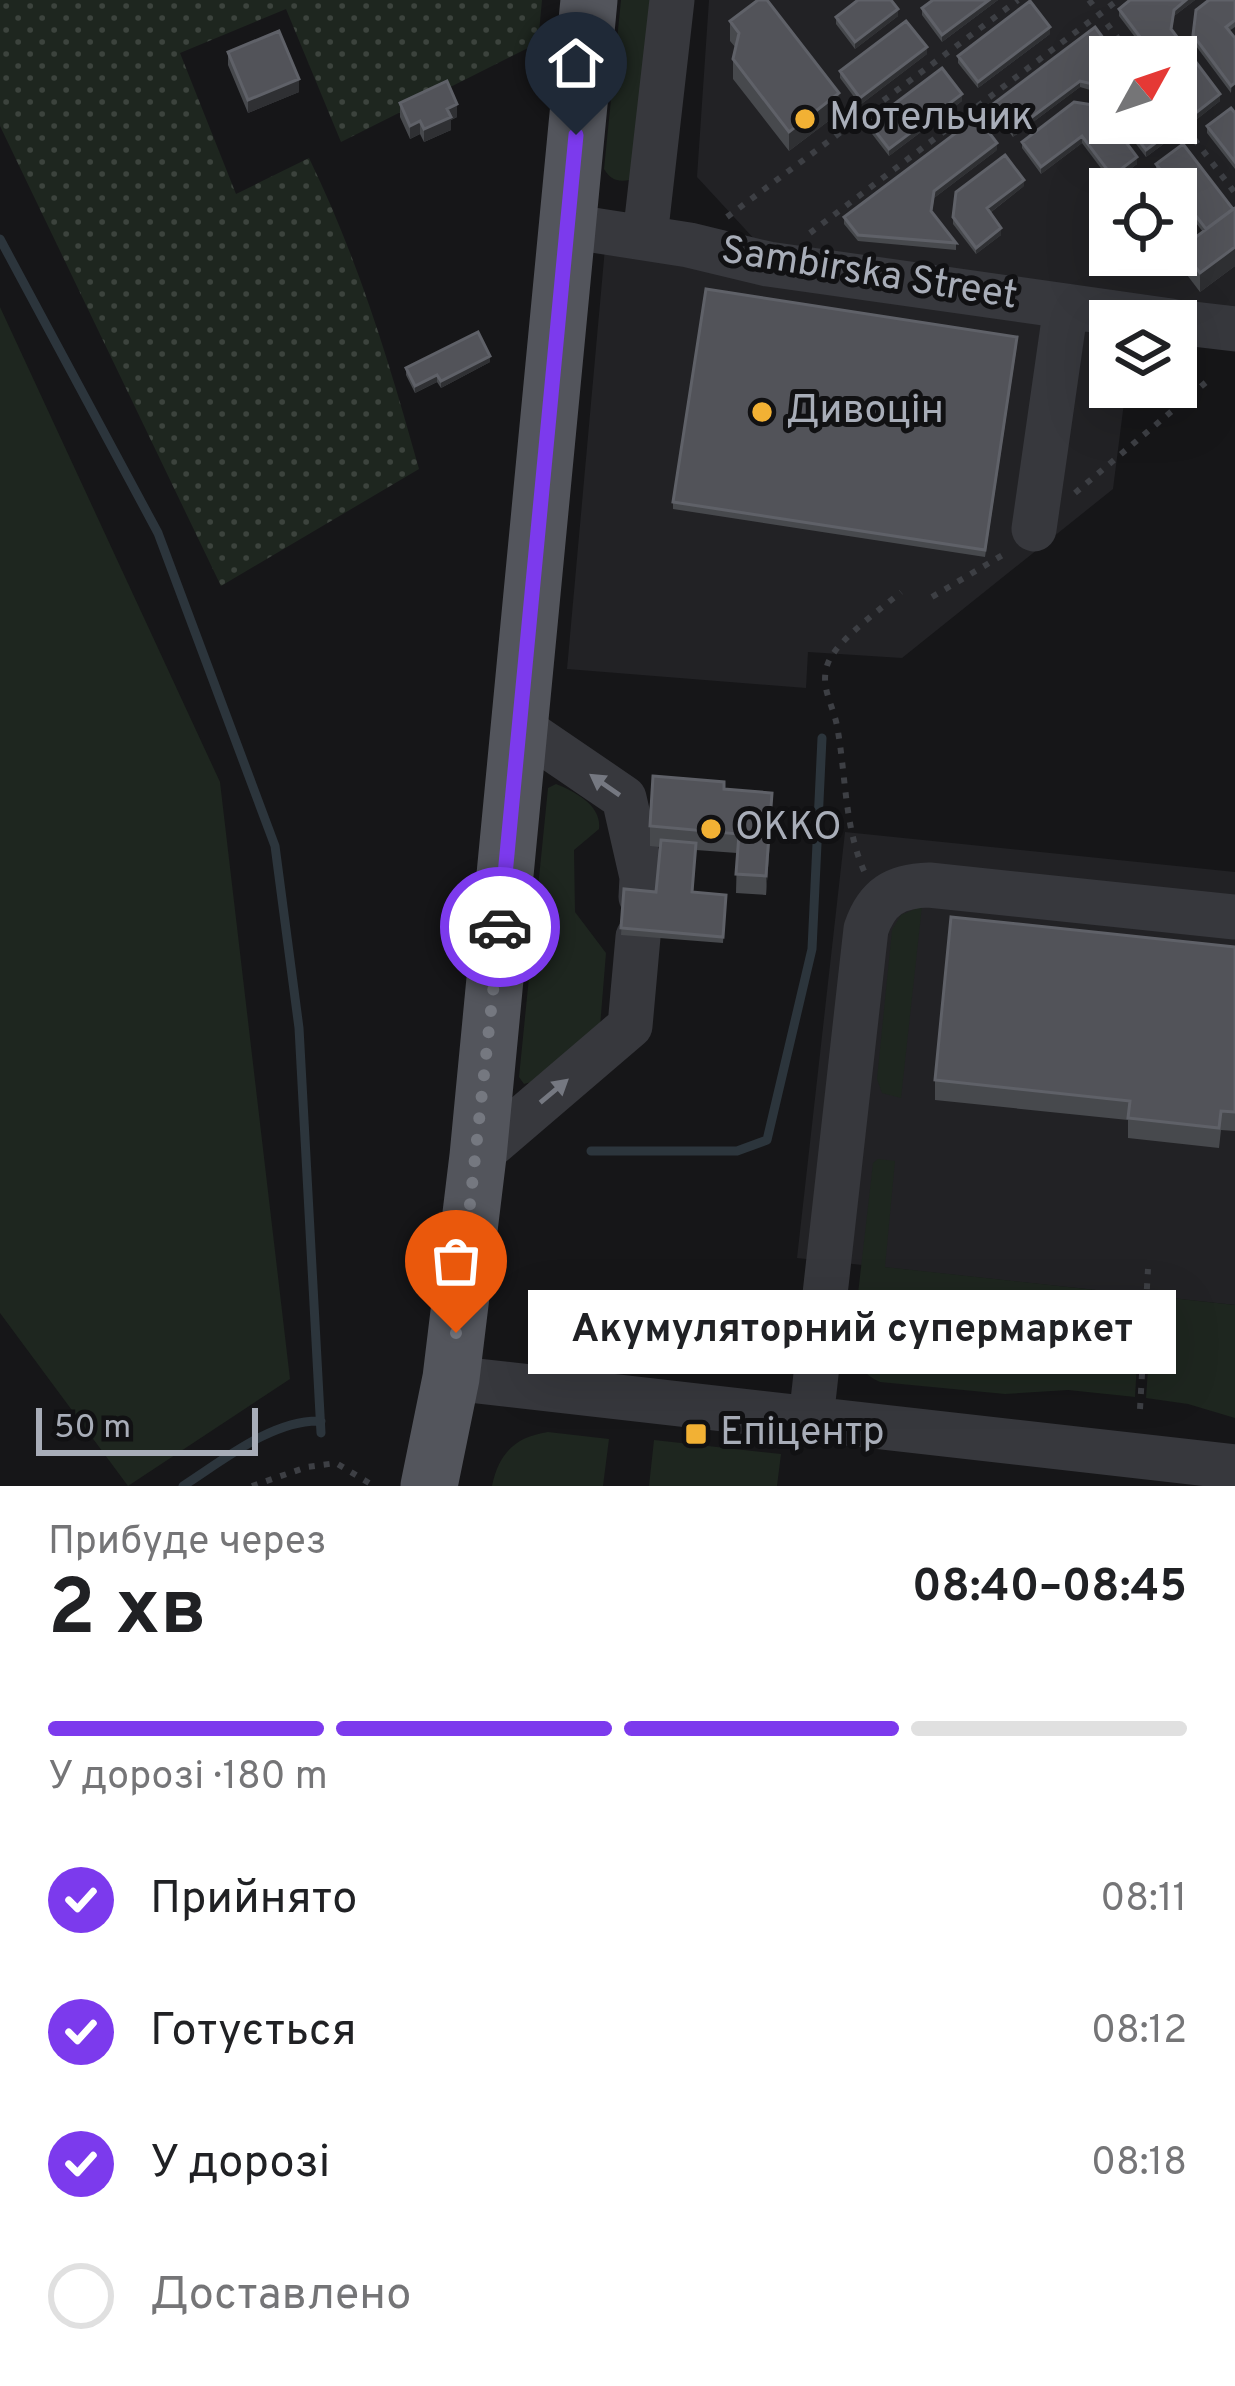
<!DOCTYPE html>
<html lang="uk">
<meta charset="utf-8">
<style>
:root{--surface:#fff;--page:#f2f2f2;--text:#202124;--muted:#757577;--line:#e0e0e0;--accent:#7c3aed}
body{margin:0;font-family:Overpass,sans-serif;background:var(--page);color:var(--text);height:100vh;display:flex;flex-direction:column;font-size:45px;white-space:nowrap}
*{box-sizing:border-box;margin:0}
p{font-size:39px;color:var(--muted)}
.icon{flex:none;width:66px;height:66px;fill:none;stroke:currentColor;stroke-width:2;stroke-linecap:round;stroke-linejoin:round}
.map{position:relative;height:1486px;overflow:hidden}
.details{display:flex;flex-direction:column;background:var(--surface);flex:1}
.details>*{flex:none}
.needle{width:78px;rotate:50deg}
.buttons{position:absolute;left:1089px;top:36px;display:grid;gap:24px}
.buttons a{display:grid;place-items:center;width:108px;height:108px;border-radius:0px;background:var(--surface);box-shadow:0 12px 48px #0002;font-size:60px}
.scale{position:absolute;left:36px;bottom:30px;width:222px;box-sizing:border-box;padding-left:12px;border:6px solid #a8adb8;border-top:0;font-size:33px;line-height:42px;white-space:nowrap;color:#a8adb8;-webkit-text-stroke:9px #111113;paint-order:stroke}
.pin{position:absolute;display:grid;place-items:center;width:102px;height:102px;color:#fff;margin:-123px -51px;border-radius:50% 50% 50% 0;rotate:-45deg;box-shadow:0 0 12px #0007}
.pin .icon{rotate:45deg}
.courier{position:absolute;display:grid;place-items:center;width:120px;height:120px;margin:-60px;border:9px solid #7c3aed;border-radius:50%;background:#fff;color:#222;box-shadow:0 3px 15px #0007}
.bubble{position:absolute;height:84px;border-radius:0px;background:var(--surface);box-shadow:0 12px 48px #0002;font-size:39px;font-weight:700;line-height:84px;text-align:center}
.overview em{font-style:normal;font-weight:700}
.overview div{display:flex;flex-direction:column-reverse}
.overview{display:flex;align-items:center;justify-content:space-between;height:204px;padding:0 48px}
h1{font-size:78px;font-weight:700;line-height:90px}
.bar{display:grid;grid-template-columns:repeat(4,1fr);gap:18px 12px;align-content:center;height:144px;padding:0 48px}
.bar i{height:15px;border-radius:9px;background:var(--line)}
.bar .on{background:var(--accent)}
.bar p{grid-column:span 4}
ol{padding:0 48px;list-style:none}
li{display:flex;align-items:center;gap:36px;height:132px}
li p{margin-inline-start:auto}
li .icon{padding:12px;border-radius:50%;background:var(--accent);color:#fff;stroke-width:4}
li:last-child{color:var(--muted)}
li i{width:66px;height:66px;border:6px solid var(--line);border-radius:50%}
.map>svg:first-child{display:block}
.built{fill:#222225;fill-rule:evenodd}
.grass{fill:#1e261f}
.park{fill:url(#park-dots)}
.lines{fill:none;stroke-linecap:round;stroke-linejoin:round}
.stream{stroke:#2c353c;stroke-width:9}
.path{stroke:#3d3f44;stroke-width:6;stroke-dasharray:6 9;stroke-linecap:butt}
.minor{stroke:#37383d;stroke-width:45}
.major{stroke:#53555c;stroke-width:57}
.wall{fill:#47494d}
.shaded-wall{fill:#2f3033}
.building{fill:#525359;stroke:#5f6168;stroke-width:3}
.oneway{fill:#757881}
.done{stroke:#757880;stroke-width:12;stroke-dasharray:0 21.6}
.route{stroke:#7c3aed;stroke-width:15}
.poi-dot{fill:#f2b134;stroke:#111113;stroke-width:4.5}
.labels{text-anchor:middle;dominant-baseline:central;stroke-width:10;stroke-linejoin:round;paint-order:stroke}
.poi-label{font-size:39px;fill:#a8adb8;stroke:#111113;text-anchor:start}
.street-label{font-size:39px;fill:#a8adb8;stroke:#111113}
</style>
<div class="map">
<svg width="1235" height="1486" viewBox="0 0 1235 1486">
<defs>
<pattern id="park-dots" width="8" height="8" patternUnits="userSpaceOnUse" patternTransform="scale(3)"><rect width="8" height="8" fill="#1e261f"/><path d="M2 2h.1M6 6h.1" fill="none" stroke="#3c433d" stroke-width="1.8" stroke-linecap="round"/></pattern>
</defs>
<rect width="100%" height="100%" fill="#161618"/>
<!-- built -->
<path class="built" d="M709,0H1235V313L757,242L697,177ZM1110,57H1176V123H1110ZM1110,189H1176V255H1110Z
M605,248L1110,324V387H1126L1113,489L902,658L808,652L806,688L567,669Z
M845,832L1235,872V1305L797,1258Z"/>
<!-- grass -->
<path class="grass" d="M621,0H656L630,180C617,182 611,180 604,169Z
M0,307L220,782L290,1379L128,1486L0,1313Z
M556,784C576,792 602,806 599,829L574,850L575,912L606,953L600,1027L539,1080L524,1084L519,1077L548,788Z
M922,906L901,1098L882,1093L877,1079L892,930L901,915Z
M878,1159L895,1161L885,1267L1141,1295L1135,1397L1068,1390L1005,1394L880,1382C864,1375 854,1363 852,1346L873,1163Z
M1153,1296L1235,1305V1418L1188,1404L1146,1398Z
M548,1432L609,1439L603,1486H492C499,1453 515,1437 548,1432Z
M654,1440L781,1454L777,1486H649Z"/>
<!-- park -->
<path class="park" d="M0,0H542L538,43L341,142L286,9L180,53L236,194L309,158C358,259 389,361 419,469L221,586L0,126Z"/>
<g class="lines">
<!-- stream -->
<path class="stream" d="M0,239L158,533L275,846L299,1028L321,1433
M591,1151H737L767,1140L812,949L822,738
M183,1486C222,1461 273,1419 321,1421"/>
<!-- path -->
<path class="path" d="M1089,0L1132,57
M1176,115L1235,193
M727,217L1018,0
M810,233L1118,0
M1075,493L1211,378
M932,597L1006,553
M864,871C844,825 846,774 837,726C833,704 819,686 828,663C837,640 881,609 901,592
M1140,1409L1148,1269
M252,1486L307,1467L336,1463L374,1486"/>
<!-- minor -->
<path class="minor" d="M567,226L689,245L768,264L1171,321
M645,237L672,0
M1176,322L1235,329
M1034,529L1066,306
M520,727L624,798L642,877L641,897
M478,1156L630,1026L638,937
M451,1378L1235,1467
M811,1419L866,929C877,897 895,886 929,885L1235,917"/>
<!-- major -->
<path class="major" d="M429,1486L451,1378L478,1156L589,0"/>
</g>
<!-- wall -->
<path class="wall" d="M933,0H998L942,42L922,15V8Z
M1130,0H1195L1174,16L1172,30L1220,101L1197,119L1176,91V57H1150L1119,16V9Z
M1235,0V27L1229,31L1235,38L1231,93L1193,42L1196,10Z
M898,16L855,49L836,24V17Z
M730,21L839,113L789,151L733,79V59L736,48L730,41Z
M1050,34L978,88L958,63V56Z
M228,52L299,92L248,113L228,65Z
M927,54L860,105L840,78V71Z
M1110,57V110L1097,92L1080,87L1013,137L993,111V104Z
M962,101L889,156L869,130V123Z
M1074,102L1137,164L1112,183L1082,143L1041,174L1022,148V142Z
M400,103L457,117L451,120V130L424,142L420,134L410,139L400,117Z
M1235,113V169L1207,133V126Z
M1120,123H1167L1173,137L1146,157Z
M997,150L934,198L932,212L956,243V250L858,241L844,224V217Z
M1156,164L1233,209L1235,208V266L1200,292L1181,267V257L1157,276L1141,255H1176L1188,231L1186,245L1203,232L1176,197V189H1170L1156,171Z
M1024,186L990,213L1001,235L976,254L953,224V217Z
M1017,344L985,557L673,509V502Z
M490,362L441,388L437,382L415,393L406,375V368Z
M724,789L772,813L766,895L736,893L737,853L696,850L693,892L726,895L723,943L621,935L624,889L656,892L660,847L650,846V826Z
M1235,947V1131L1221,1130L1219,1148L1128,1138V1120L935,1100V1080Z"/>
<!-- shaded-wall -->
<path class="shaded-wall" d="M989,0H998L942,42V35Z
M1186,0H1195L1174,16V10Z
M898,9V16L855,49V42Z
M1050,27V34L978,88V82Z
M927,47V54L860,105V98Z
M299,79V92L248,113V100Z
M1080,81V87L1013,137V131Z
M839,93V113L789,151V132Z
M962,94V101L889,156V149Z
M1220,94V101L1197,119V112Z
M457,104V117L451,120V130L424,142V129L447,109Z
M420,121V134L410,139V126Z
M1173,130V137L1146,157V150Z
M1082,136V143L1041,174V167Z
M997,143V150L934,198L931,217L934,191Z
M1137,157V164L1112,183V176Z
M1024,180V186L987,215V208Z
M1001,228V235L976,254V248Z
M1235,247V266L1200,292V273Z
M1181,251V257L1157,276V269Z
M490,356V362L441,388V381Z
M437,375V382L415,393V386Z
M772,793V813L766,895V876Z"/>
<!-- building -->
<path class="building" d="M758,0H767L839,93L789,132L733,59L739,33L730,21Z
M858,0H891L898,9L855,42L836,17Z
M933,0H989L942,35L922,8Z
M1130,0H1186L1174,10L1171,29L1220,94L1197,112L1176,85V57H1155L1119,9Z
M1209,0H1235V20L1226,27L1235,38V83L1231,86L1193,35L1196,10Z
M1030,1L1050,27L978,82L958,56Z
M906,21L927,47L860,98L840,71Z
M1095,27L1117,57H1110V103L1097,85L1080,81L1013,131L993,104Z
M279,31L299,79L248,100L228,52Z
M942,68L962,94L889,149L869,123Z
M447,81L457,104L447,109L451,117L424,129L420,121L410,126L400,103Z
M1074,102L1099,106L1137,157L1112,176L1082,136L1041,167L1022,142Z
M1231,108L1235,113V162L1207,126Z
M977,117L997,143L934,191L931,211L956,243L858,235L844,217Z
M1125,123H1167L1173,130L1146,150Z
M1183,144L1233,209L1206,229L1156,164Z
M1005,155L1024,180L987,208L1001,228L976,248L953,217L956,192Z
M1147,171L1161,189H1124Z
M1176,208L1188,224L1185,245L1176,255Z
M1235,208V247L1200,273L1181,248Z
M1146,255H1176L1157,269Z
M706,289L1017,337L985,550L673,502Z
M478,332L490,356L441,381L437,375L415,386L406,368Z
M653,776L724,782V789L772,793L766,876L736,874L739,834L650,826Z
M661,840L696,843L692,892L726,895L723,937L621,928L624,889L656,892Z
M951,917L1235,947V1112L1221,1111L1219,1128L1128,1118L1130,1101L935,1080Z"/>
<!-- one-way arrows -->
<defs><path id="oneway-solid" d="M-6-.8H1V-3.2L6.5 0L1 3.2V.8H-6Z" transform="scale(3)"/></defs>
<g class="oneway">
<use href="#oneway-solid" transform="translate(605 785) rotate(-145)"/>
<use href="#oneway-solid" transform="translate(554 1091) rotate(-40)"/>
</g>
<g class="lines">
<!-- done -->
<path class="done" d="M456,1333L500,927"/>
<!-- route -->
<path class="route" d="M500,927L576,135"/>
</g>
<!-- markers -->
<g class="poi-dot">
<circle cx="805" cy="119" r="12"/>
<circle cx="762" cy="412" r="12"/>
<circle cx="711" cy="829" r="12"/>
<rect x="684" y="1422" width="24" height="24" rx="6"/>
</g>
<g class="labels">
<!-- poi labels -->
<g class="poi-label">
<text x="829" y="119">Мотельчик</text>
<text x="786" y="412">Дивоцін</text>
<text x="735" y="829">OKKO</text>
<text x="720" y="1434">Епіцентр</text>
</g>
<!-- street labels -->
<g class="street-label">
<text transform="translate(869 275) rotate(9)">Sambirska Street</text>
</g>
</g>
</svg>
<div class="buttons">
<a><svg class="needle" viewBox="-14 -14 28 28"><path d="M0-13l5 13h-10z" fill="#e53935"/><path d="M0 13l5-13h-10z" fill="#757577"/></svg></a>
<a><svg class="icon" aria-label="locate" viewBox="0 0 24 24"><circle cx="12" cy="12" r="6"/><path d="M12 2v4M12 18v4M2 12h4M18 12h4"/></svg></a>
<a><svg class="icon" aria-label="layers" viewBox="0 0 24 24"><path d="M12 4l9 5-9 5-9-5zM3 14l9 5 9-5"/></svg></a>
</div>
<div class="scale">50 m</div>
<div class="pin" style="left:456px;top:1333px;background:#ea580c"><svg class="icon" aria-label="bag" viewBox="0 0 24 24"><path d="M5 8h14l-1 12H6zM9 8a3 3 0 0 1 6 0"/></svg></div>
<div class="pin" style="left:576px;top:135px;background:#1f2937"><svg class="icon" aria-label="home" viewBox="0 0 24 24"><path d="M3 11l9-7 9 7M6 9v11h12V9"/></svg></div>
<div class="courier" style="left:500px;top:927px"><svg class="icon" aria-label="car" viewBox="0 0 24 24"><path d="M5 17H2v-5l4-1 3-4h7l3 4 3 1v5h-3M9 17h6M6 11h13"/><circle cx="7" cy="17" r="2"/><circle cx="17" cy="17" r="2"/></svg></div>
<div class="bubble" style="left:528px;top:1290px;width:648px">Акумуляторний супермаркет</div>
</div>
<section class="details">
<div class="overview"><div><h1>2 хв</h1><p>Прибуде через</p></div><em>08:40–08:45</em></div>
<div class="bar"><i class="on"></i><i class="on"></i><i class="on"></i><i></i><p>У дорозі · 180 m</p></div>
<ol>
<li><svg class="icon" aria-label="check" viewBox="0 0 24 24"><path d="M5 12l5 5 9-10"/></svg>Прийнято<p>08:11</p></li>
<li><svg class="icon" aria-label="check" viewBox="0 0 24 24"><path d="M5 12l5 5 9-10"/></svg>Готується<p>08:12</p></li>
<li><svg class="icon" aria-label="check" viewBox="0 0 24 24"><path d="M5 12l5 5 9-10"/></svg>У дорозі<p>08:18</p></li>
<li><i></i>Доставлено</li>
</ol>
</section>
